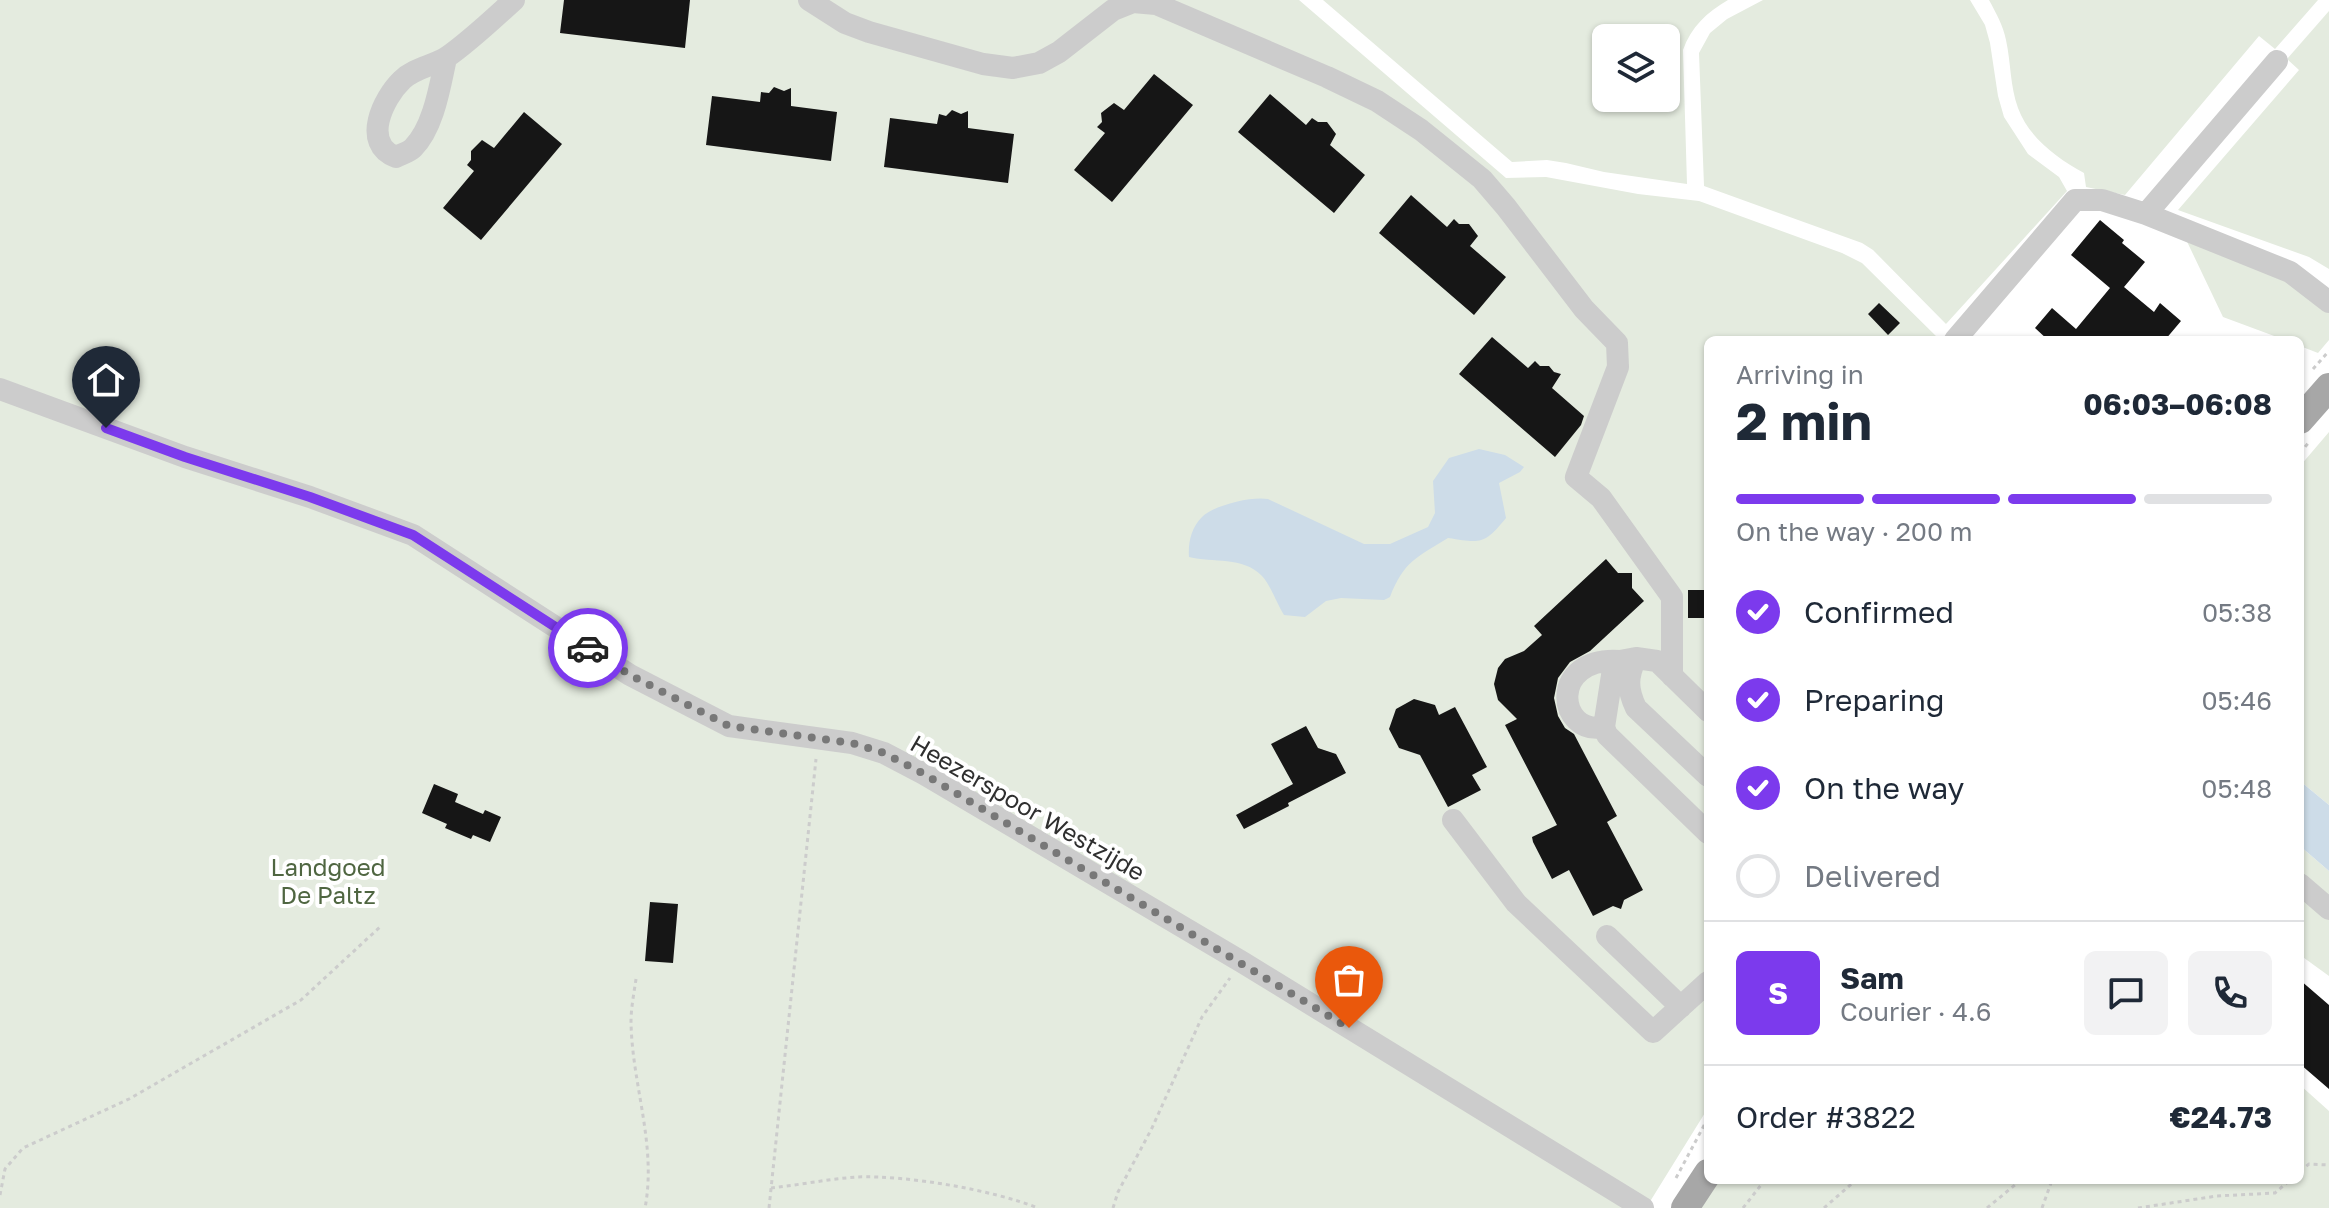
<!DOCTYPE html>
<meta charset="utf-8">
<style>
:root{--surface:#fff;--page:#f2f2f3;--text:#1f2937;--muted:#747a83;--line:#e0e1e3;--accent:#7c3aed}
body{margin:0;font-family:"Golos Text",sans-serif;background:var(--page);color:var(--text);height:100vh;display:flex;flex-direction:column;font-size:30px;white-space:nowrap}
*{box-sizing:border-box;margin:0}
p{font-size:26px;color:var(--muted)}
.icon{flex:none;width:44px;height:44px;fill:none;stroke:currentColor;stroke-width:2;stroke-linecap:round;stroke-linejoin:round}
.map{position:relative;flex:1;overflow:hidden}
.sheet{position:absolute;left:1704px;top:336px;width:600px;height:848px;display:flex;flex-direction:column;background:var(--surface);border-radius:12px;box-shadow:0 2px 6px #0004}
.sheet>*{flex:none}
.fabs{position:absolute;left:1592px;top:24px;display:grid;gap:16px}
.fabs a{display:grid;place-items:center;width:88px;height:88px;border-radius:12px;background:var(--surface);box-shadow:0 2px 6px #0004;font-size:40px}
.pin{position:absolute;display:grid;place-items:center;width:68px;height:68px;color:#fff;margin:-82px -34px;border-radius:50% 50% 50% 0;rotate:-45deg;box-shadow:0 0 8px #0007}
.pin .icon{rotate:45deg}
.courier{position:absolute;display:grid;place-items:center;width:80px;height:80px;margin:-40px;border:6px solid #7c3aed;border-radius:50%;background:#fff;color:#222;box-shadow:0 2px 10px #0007}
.summary em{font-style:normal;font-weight:700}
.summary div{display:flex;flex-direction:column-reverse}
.summary{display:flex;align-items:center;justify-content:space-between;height:136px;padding:0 32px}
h1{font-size:52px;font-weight:700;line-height:60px}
.bar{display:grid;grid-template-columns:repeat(4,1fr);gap:12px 8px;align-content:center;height:96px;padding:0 32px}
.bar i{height:10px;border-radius:6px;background:var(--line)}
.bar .on{background:var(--accent)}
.bar p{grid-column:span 4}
.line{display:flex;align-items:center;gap:20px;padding:0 32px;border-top:2px solid var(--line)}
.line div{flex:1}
.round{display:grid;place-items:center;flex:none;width:84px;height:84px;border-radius:12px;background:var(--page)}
ol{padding:0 32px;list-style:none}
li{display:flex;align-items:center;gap:24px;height:88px}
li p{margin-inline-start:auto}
li .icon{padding:8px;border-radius:50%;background:var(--accent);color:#fff;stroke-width:4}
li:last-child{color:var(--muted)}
li i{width:44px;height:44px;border:4px solid var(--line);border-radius:50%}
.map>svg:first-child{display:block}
.green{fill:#e4ebdf;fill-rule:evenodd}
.water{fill:#cddce8}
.building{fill:#161616}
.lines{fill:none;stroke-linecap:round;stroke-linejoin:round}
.path{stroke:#ccc;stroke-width:3;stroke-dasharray:4 4;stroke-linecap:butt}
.minor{stroke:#ccc;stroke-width:22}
.major{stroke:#a7a7a7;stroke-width:28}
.done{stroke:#787878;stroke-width:8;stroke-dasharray:0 14.4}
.route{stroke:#7c3aed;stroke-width:10}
.labels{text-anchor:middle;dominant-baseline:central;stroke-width:8;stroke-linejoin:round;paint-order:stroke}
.street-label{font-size:24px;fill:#2f2f2f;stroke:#fff}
.park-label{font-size:24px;fill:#4f6641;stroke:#fff}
</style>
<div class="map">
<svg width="2329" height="1208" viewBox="0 0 2329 1208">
<rect width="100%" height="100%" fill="#fff"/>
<!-- green -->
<path class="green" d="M0,0H1299L1506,178L1546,177L1638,194L1699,201L1842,253L1862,263L1940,340H1708V1108L1646,1208H0Z
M1323,0H1728C1707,12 1691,27 1683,50L1687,184L1604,172L1566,163L1547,160L1512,162ZM1606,38H1666V98H1606Z
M1763,0H1970L1985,25L1990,43L1998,96L2004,117L2028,154L2059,177L2067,191L1946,324L1873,250L1862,243L1704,186L1699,53L1710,33L1727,19Z
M1989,0H2318L2275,49L2259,36L2125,195L2086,187L2084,173C2057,158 2029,138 2018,108C2010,86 2011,63 2006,40C2003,25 1996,13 1989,0Z
M2329,11V269L2309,257L2178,210L2299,70L2287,59Z
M2181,229L2329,289V340L2318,353L2300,346V340H2285L2223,317Z
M2329,432V805L2300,781V466Z
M2300,846L2329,871V976L2300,955Z
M2300,1085L2329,1111V1208H1693L1711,1180H2300Z"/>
<!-- water -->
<path class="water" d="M1479,449L1505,455L1524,467L1520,472L1499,483L1506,518C1484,545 1481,543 1448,538C1416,558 1404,561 1390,597L1384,600L1341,598L1326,601L1305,617L1284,615C1277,604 1270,584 1262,576C1243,556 1213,563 1189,557C1188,543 1191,528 1202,517C1214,505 1252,496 1268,499L1364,544H1390L1428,527L1435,513L1433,481L1449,458Z
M2300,781L2329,805V871L2300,846Z"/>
<!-- building -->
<path class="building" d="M564,0H690L685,48L560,33Z
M1154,74L1193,105L1112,202L1074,170L1105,133L1097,127L1102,122L1101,113L1114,103L1124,110Z
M774,87L784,91L791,88V106L837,112L831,161L706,145L712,96L760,102L761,92L769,93Z
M1270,94L1306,125L1312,118L1318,122H1327L1336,134L1330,145L1365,175L1334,213L1238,132Z
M952,110L961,114L968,111V128L1014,134L1008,183L884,167L890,118L937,124L939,114L946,116Z
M524,112L562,144L481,240L443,208L474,171L467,165L471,160V151L482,140L494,148Z
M1411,195L1447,227L1454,219L1459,224H1469L1478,236L1470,246L1506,277L1474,315L1379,233Z
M2100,220L2124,240L2122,243L2145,262L2124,287L2154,312L2160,303L2181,321L2165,340H2048L2035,328L2052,308L2076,329L2110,288L2071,255Z
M1879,303L1900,323L1888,335L1868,314Z
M1492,337L1528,368L1535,361L1540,366H1549L1554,372L1561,374L1552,388L1584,416L1581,425L1555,457L1459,374Z
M1606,559L1618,573H1632V588L1644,601L1590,651L1570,662L1558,678L1554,698L1558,716L1565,728L1574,734L1617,816L1607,822L1643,890L1624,900L1621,909L1613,906L1593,916L1569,870L1552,879L1533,842L1532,837L1557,825L1505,725L1517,719L1498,700L1494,684L1498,668L1505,659L1524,651L1542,635L1534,626Z
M1688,590H1708V618H1688Z
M1414,699L1435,705L1439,715L1455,707L1487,767L1472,775L1481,790L1448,807L1420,755L1399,748L1389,729L1396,709Z
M1306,726L1318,748L1336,754L1346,773L1288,803L1289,806L1244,829L1236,815L1293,784L1271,744Z
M434,784L458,794L455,802L483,814L485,810L501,817L490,842L473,835L471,839L445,828L447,824L422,813Z
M650,902L678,904L673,963L645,961Z
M2300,980L2329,1005V1089L2300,1064Z"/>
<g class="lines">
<!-- path -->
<path class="path" d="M2313,369L2329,351
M2300,453L2310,441
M636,979C634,993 631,1008 631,1022C632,1085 657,1145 645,1208
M2300,1171L2309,1164L2329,1165
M1676,1178L1708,1118
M771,1188C799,1185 828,1179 857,1177C906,1175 993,1190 1038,1208
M0,1195L5,1169L23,1148L129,1099L301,1000L381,926
M769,1208L816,759
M1113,1208L1118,1192L1152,1128L1202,1017L1230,978
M1743,1208L1765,1180
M1824,1208L1856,1180
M1987,1208L2021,1180
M2042,1208L2052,1180
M2138,1208L2217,1196L2275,1193L2290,1180"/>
<!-- minor -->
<path class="minor" d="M809,0L845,23L869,32L983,64L1013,68L1039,63L1059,52L1113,10L1133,2L1156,4L1327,77L1377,101L1421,130L1482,179L1506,207L1584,309L1617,343L1618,367L1576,477L1601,498L1672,597V676
M446,58C440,85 434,127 413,148C409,152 402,154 396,157C361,144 383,98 402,80C414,68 433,66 447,57C470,41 493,19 514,0
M2146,214L2277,61
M1955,340L2075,200H2102L2146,214L2290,272L2329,302
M0,389L185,457L310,497L413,535L630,675L729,726L852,743L884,753L924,774L1242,962L1643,1208
M1636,658C1627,677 1627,689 1636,708L1708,776
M1708,711L1657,661L1636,658L1620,661L1613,669L1604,727L1607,735L1708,833
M1604,727C1557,736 1548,656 1620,661
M1453,820L1516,903L1653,1032L1708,982
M2300,884L2329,909
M1607,936L1681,1007"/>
<!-- major -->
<path class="major" d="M2300,420L2329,387
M1685,1208L1708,1173"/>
</g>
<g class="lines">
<!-- done -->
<path class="done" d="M588,648L630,675L729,726L852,743L884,753L924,774L1349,1028"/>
<!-- route -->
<path class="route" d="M106,428L185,457L310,497L413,535L588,648"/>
</g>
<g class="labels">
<!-- street labels -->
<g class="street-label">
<text transform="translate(1028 807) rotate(30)">Heezerspoor Westzijde</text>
</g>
<!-- park labels -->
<g class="park-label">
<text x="328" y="866">Landgoed<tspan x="328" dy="28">De Paltz</tspan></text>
</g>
</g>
</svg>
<div class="fabs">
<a><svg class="icon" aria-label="layers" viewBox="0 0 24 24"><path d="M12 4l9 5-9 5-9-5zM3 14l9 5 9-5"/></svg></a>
</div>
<div class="pin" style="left:1349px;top:1028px;background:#ea580c"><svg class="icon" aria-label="bag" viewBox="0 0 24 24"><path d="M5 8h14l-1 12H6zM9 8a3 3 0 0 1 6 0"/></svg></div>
<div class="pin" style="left:106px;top:428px;background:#1f2937"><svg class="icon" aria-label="home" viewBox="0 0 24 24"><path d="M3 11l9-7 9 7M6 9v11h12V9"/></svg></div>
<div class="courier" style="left:588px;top:648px"><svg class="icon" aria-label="car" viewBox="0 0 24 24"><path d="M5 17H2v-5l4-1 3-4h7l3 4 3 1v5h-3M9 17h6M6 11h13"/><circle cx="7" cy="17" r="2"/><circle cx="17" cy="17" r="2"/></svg></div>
<section class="sheet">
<div class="summary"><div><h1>2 min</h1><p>Arriving in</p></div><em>06:03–06:08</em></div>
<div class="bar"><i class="on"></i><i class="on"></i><i class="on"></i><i></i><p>On the way · 200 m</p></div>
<ol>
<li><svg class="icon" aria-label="check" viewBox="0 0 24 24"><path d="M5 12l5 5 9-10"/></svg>Confirmed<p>05:38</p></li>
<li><svg class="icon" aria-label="check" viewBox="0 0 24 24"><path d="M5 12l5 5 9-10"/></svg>Preparing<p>05:46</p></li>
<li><svg class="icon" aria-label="check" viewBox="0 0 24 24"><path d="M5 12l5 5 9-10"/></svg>On the way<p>05:48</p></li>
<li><i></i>Delivered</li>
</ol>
<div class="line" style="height:144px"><b class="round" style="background:var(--accent);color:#fff">S</b><div><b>Sam</b><p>Courier · 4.6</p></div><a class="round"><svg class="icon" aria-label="chat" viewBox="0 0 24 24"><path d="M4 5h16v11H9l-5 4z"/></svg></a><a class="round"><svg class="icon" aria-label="phone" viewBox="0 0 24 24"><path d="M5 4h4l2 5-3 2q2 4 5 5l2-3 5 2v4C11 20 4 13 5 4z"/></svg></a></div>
<div class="line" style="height:104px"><div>Order #3822</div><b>€24.73</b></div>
</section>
</div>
